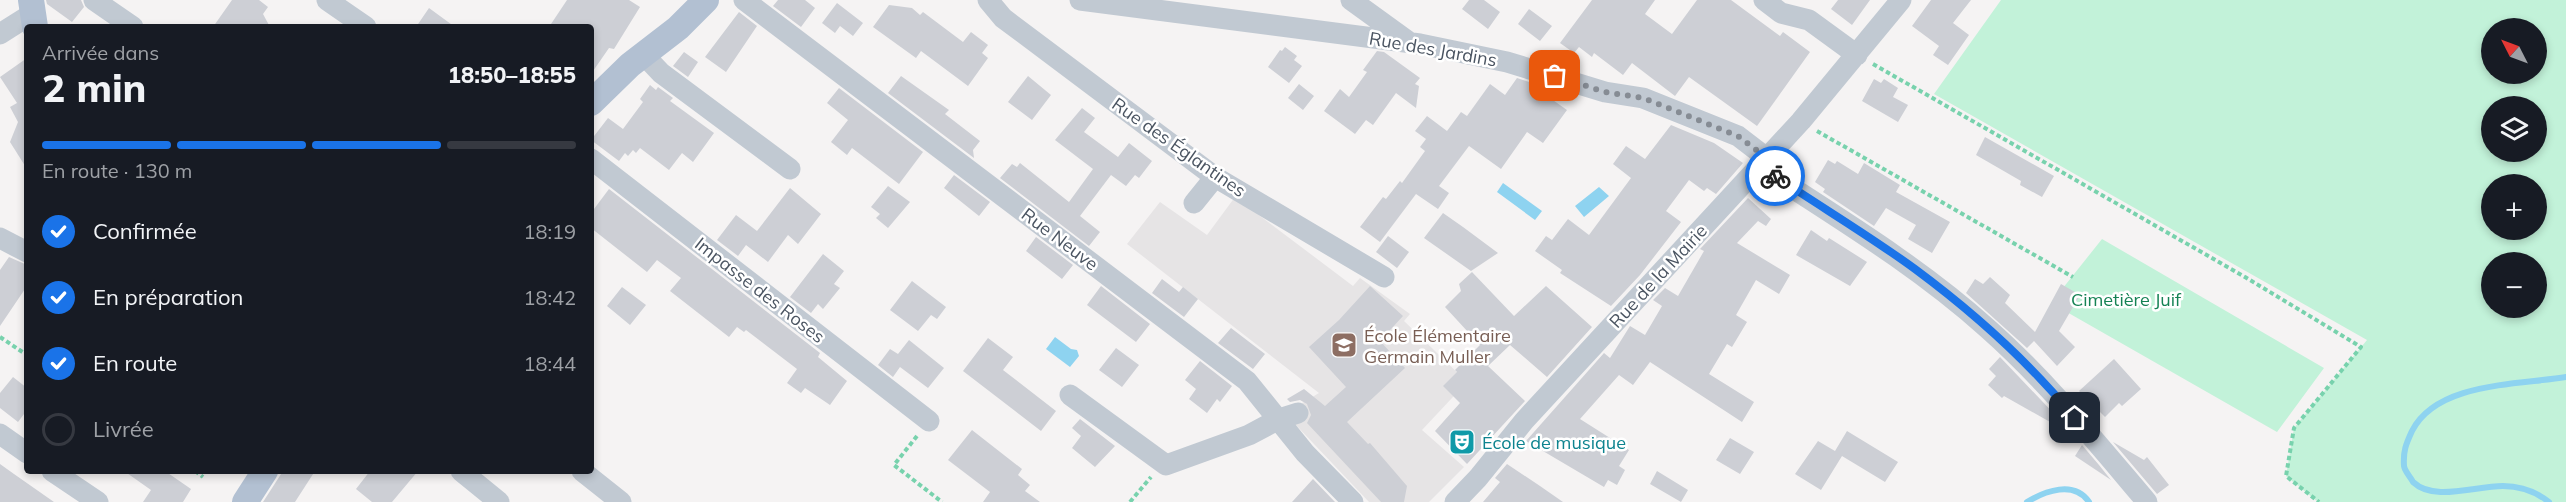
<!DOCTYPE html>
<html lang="fr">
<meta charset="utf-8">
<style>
:root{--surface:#171b24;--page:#20242c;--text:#f1f3f6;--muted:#9ea1a6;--line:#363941;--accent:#1a73e8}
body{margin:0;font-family:Mulish,sans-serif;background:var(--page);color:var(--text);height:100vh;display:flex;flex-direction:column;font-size:22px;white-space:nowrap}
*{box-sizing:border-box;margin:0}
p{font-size:20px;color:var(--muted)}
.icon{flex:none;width:33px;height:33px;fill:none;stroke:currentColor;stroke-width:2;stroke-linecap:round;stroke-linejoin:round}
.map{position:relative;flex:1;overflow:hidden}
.sheet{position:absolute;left:24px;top:24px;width:570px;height:450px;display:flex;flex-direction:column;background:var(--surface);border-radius:6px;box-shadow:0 3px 9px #0003}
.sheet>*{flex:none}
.needle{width:39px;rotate:312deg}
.fabs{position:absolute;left:2481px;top:18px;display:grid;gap:12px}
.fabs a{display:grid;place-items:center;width:66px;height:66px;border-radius:50%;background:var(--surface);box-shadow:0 3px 9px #0003;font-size:30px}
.pin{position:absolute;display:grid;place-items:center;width:51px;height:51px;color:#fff;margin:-26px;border-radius:12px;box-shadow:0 3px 9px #0006}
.courier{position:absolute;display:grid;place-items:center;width:60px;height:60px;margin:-30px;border:4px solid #1a73e8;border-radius:50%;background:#fff;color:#222;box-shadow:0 2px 8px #0007}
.headline em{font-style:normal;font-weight:800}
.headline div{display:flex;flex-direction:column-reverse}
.headline{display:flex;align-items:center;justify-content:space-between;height:102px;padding:0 18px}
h1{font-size:39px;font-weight:800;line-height:45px}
.bar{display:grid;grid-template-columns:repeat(4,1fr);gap:9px 6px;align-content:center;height:72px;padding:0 18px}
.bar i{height:8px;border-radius:4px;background:var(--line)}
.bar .current{background:var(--accent)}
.bar p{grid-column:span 4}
ol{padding:0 18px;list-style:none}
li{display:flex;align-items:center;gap:18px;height:66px}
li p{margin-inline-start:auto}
li .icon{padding:6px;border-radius:50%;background:var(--accent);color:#fff;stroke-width:4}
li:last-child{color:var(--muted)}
li i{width:33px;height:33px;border:3px solid var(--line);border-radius:50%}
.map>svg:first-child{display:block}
.education{fill:#e6e4e5}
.green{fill:#c2f2d9;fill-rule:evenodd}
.water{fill:#8ed3f0}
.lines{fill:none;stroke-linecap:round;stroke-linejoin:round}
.stream{stroke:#8ed3f0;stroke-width:6}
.building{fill:#cdcfd5}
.path{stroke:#78d2ad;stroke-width:4;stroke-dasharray:4.5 3;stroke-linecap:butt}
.minor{stroke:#c1c9d2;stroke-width:21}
.major{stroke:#b2c0d2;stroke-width:26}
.done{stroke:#868c94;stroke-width:6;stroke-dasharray:0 10.8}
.route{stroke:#1a73e8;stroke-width:8}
.labels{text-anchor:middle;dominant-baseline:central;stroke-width:5;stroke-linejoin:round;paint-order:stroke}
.street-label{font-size:18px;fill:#4a5461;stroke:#fff}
.park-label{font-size:18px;fill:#158254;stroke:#fff}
.education-label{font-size:18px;fill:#785e54;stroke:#fff;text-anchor:start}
.culture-label{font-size:18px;fill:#0d838f;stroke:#fff;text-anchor:start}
</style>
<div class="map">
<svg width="2566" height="502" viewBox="0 0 2566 502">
<rect width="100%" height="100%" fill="#f5f3f3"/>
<!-- education -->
<path class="education" d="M1235,197L1353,286L1360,278L1410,314L1404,321L1467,382L1422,430L1464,467L1429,502H1369L1295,424L1294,408L1319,393L1127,244L1160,202L1207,235Z"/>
<!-- green -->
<path class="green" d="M2001,0H2566V502H2318L2286,476L2294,428L2367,340L1934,94ZM2492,28H2536V74H2492ZM2492,106H2536V152H2492ZM2536,184V230H2492V184ZM2492,262H2536V308H2492Z
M2102,239L2324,368L2277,432L2051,303Z"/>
<!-- water -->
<path class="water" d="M1503,183L1542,211L1535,220L1497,192Z
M1599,187L1609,196L1584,217L1575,206Z
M1055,337L1071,349L1077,350L1079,356L1070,367L1046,349Z"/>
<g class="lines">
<!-- stream -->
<path class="stream" d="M2027,502C2045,491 2074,480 2089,502
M2549,502C2535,491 2520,486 2503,486C2474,486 2434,502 2413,482C2410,476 2405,472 2404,466C2403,451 2406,444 2412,431C2437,382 2518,385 2566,377"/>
</g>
<!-- building -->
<path class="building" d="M46,0H81L84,7L72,22L47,4Z
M232,0H259L268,7L263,14L270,27H213Z
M567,0H629L640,7L614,49L609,48L591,74V27H549Z
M778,0H805L815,8L801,27L773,6Z
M1469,0H1484L1500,12L1488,29L1462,9Z
M1592,0H1655L1645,14L1672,34L1697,0H1731L1780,36L1783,32L1810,52L1757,126L1689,77L1675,96L1632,63L1623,75L1594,53L1592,57L1579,47L1574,53L1560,43Z
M1838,0H1870L1852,25L1831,9Z
M1931,0H1971L1953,23L1969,35L1948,65L1933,55L1939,46L1912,26Z
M837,3L863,23L853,36L840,26L835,33L822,23Z
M889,5L912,8L920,15L923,12L963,42L971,32L988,45L982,53L988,58L968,86L921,51L916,58L873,27Z
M429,8L455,27H416Z
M1529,9L1552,26L1540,41L1518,24Z
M739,12L757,26L726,72L705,57Z
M1285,47L1297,56L1294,60L1302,66L1289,83L1268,67L1280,50L1282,51Z
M1377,51L1384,52L1420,78L1415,84L1419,86L1416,108L1396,93L1373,125L1366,120L1355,134L1324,111L1340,89L1349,97L1367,72L1363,70Z
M684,52L698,62L688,77L673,66Z
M27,58V169L10,142L18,122L10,107L17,103L0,77Z
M901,76L949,110L945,114L980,141L973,150L974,158L888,93Z
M1028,76L1051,95L1032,120L1008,102Z
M1517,78L1538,85L1542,88L1540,91L1567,110L1543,143L1527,132L1501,169L1469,146L1439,186L1449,193L1438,209L1416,194L1380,242L1360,227L1383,197L1386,199L1400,181L1402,183L1425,151L1420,147L1426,139L1415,131L1427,116L1447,131L1461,112L1467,116L1490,84L1505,95Z
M1874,79L1881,83L1884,79L1898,88L1893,97L1908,105L1898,122L1862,101Z
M1299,84L1314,96L1303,110L1288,98Z
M650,85L656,90L658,87L673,98L670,101L714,133L693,162L682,153L669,170L640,148L636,153L633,150L628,156L625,153L619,161L591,140L608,118L623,129L643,102L640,99Z
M839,88L923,152L899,184L852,148L847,155L831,142L848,120L827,103Z
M1082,108L1095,118L1084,132L1118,157L1129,143L1152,161L1139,178L1135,175L1126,186L1111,175L1080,216L1100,232L1089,246L1000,178L1012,164L1017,167L1020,163L1069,202L1093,169L1055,140Z
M1671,125L1714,143L1743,163L1716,194L1707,188L1704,191L1689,180L1666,211L1681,222L1640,275L1611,306L1560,273L1562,270L1535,251L1546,236L1552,240L1568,219L1589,235L1631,178L1613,164L1626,146L1645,159Z
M1985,137L2054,176L2042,197L2020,185L2021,181L1976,155Z
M1828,160L1835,164L1837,161L1858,174L1864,163L1900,185L1896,192L1950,222L1932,253L1908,239L1916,225L1886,208L1874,226L1823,192L1825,189L1815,182Z
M954,175L990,202L979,216L944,188Z
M888,186L910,202L888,228L876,218L880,214L871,207Z
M790,188L821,214L798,244L788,235L768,262L746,245L738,256L717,240L736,215L757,231Z
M609,189L820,353L818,357L847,381L830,405L805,388L801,393L787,383L797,369L746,330L744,332L737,327L729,337L670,291L681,278L657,260L647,272L591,228V213Z
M1748,198L1771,219L1766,226L1758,221L1737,243L1790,275L1779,294L1756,280L1736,315L1747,322L1732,347L1727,344L1709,374L1754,402L1742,422L1650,362L1633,385L1619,375L1580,419L1629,450L1619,466L1625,470L1617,485L1608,480L1604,487L1526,441L1604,353L1610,358L1630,326L1645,335L1662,306L1653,300L1665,288L1678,296L1704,251L1700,249Z
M1443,213L1463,227L1498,253L1471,271L1424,238Z
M1811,230L1827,241L1829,238L1867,262L1850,286L1796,255Z
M1388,236L1409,252L1397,268L1376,252Z
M1036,237L1073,265L1062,279L1026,251Z
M823,254L844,271L834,284L840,288L823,309L818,304L811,313L790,297Z
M9,257L27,265V286L0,326V270Z
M1472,272L1514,316L1546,286L1592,327L1547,377L1510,345L1488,366L1525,401L1467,464L1435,431L1460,403L1443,386L1457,372L1455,370L1480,345L1445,307L1461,291L1459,284Z
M1990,277L2010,295L2005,303L2035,332L2061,284L2080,295L2059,331L2075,347L2057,366L2034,341L2027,348L1966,293L1975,279L1983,284Z
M1162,279L1179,292L1183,287L1198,299L1184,317L1152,293Z
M912,281L946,307L937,319L931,315L918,331L890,310Z
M1101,286L1150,324L1136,342L1087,305Z
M1370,286L1403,316L1380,341L1405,368L1347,422L1368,444L1370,443L1407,486L1404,502H1381L1307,423L1311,415L1307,404L1300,400L1290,402L1287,399L1304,389L1325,406L1346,387L1309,347L1339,320Z
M622,287L646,305L630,325L607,306Z
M1231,328L1265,354L1253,369L1218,343Z
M988,338L1013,357L1003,370L1056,411L1041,431L963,371Z
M909,340L944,368L928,388L900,367L893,377L878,365L890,349L898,354Z
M1116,348L1139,365L1122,387L1099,370Z
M2000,357L2060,420L2068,429L2066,431L2004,396L2002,398L1988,385L1996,376L1989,369Z
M2114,359L2141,389L2122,406L2119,403L2105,417L2079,391Z
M1200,361L1232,386L1220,402L1217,399L1207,413L1189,399L1196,389L1185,380Z
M13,377L27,388V410L18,422L0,408V393Z
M1080,419L1115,446L1095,467L1072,448L1081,436L1072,428Z
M972,430L1022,469L1018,475L1030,485L1025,491L1040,502H983L990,492L948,460Z
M1847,431L1898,462L1885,482L1842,456L1821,490L1795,474L1818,441L1835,451Z
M1730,438L1754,452L1740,474L1716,460Z
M2113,442L2144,460L2147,457L2169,485L2157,494Z
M2082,445L2099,465L2111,480L2075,456Z
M0,464L14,474L54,502H0Z
M1507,464L1540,486L1563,502H1483L1500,482L1495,478Z
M124,471H165L191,489L183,502H143L151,490Z
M283,471H315L295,502H263Z
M370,471H418L392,502H372L356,489Z
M1657,471L1688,490L1681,502L1650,484Z
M1313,479L1335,502H1292Z"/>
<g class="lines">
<!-- path -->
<path class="path" d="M1873,64L2245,277L2361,347L2294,428L2286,476L2319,502
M1817,131L2073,277
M0,337L27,355
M917,436L894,465L942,502
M195,471L203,477
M1130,502L1151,477"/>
<!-- minor -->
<path class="minor" d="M94,0L133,27
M327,0L366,27
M744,0L1247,381L1305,453L1353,502
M988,0L1003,18L1215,177L1384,277
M1080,0L1420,44L1507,62L1605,92L1643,98L1738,136L1768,159
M1351,0L1409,42
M1764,0L1781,13L1809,20L1857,55
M0,34L33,13
M643,54L661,73L790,169
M591,159L929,421
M1760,167C1838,218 1918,266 1987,328C2046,380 2096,442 2147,502
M1194,203L1215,177
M0,238L27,252
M1070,395L1166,465L1249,435L1279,419L1298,413
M0,434L27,453
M52,471L98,502
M461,471L499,502
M582,471L621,502
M1455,502L1478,478L1524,421L1801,121L1901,0"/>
<!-- major -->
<path class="major" d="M31,0L35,27
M591,103L630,65L678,28L706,0
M245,502L265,471"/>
</g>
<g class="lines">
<!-- done -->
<path class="done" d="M1555,76L1605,92L1643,98L1738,136L1768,159L1760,167L1775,176"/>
<!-- route -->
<path class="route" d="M1775,176C1821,207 1870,236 1915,269C1973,312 2029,362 2075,418"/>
</g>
<!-- icons -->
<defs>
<g id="school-square" transform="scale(1.35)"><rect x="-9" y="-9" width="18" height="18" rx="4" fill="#8d6e63" stroke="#fff"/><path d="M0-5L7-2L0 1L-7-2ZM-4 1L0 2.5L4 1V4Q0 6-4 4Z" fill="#fff"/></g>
<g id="theatre-square" transform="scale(1.35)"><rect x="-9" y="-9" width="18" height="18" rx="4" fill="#0f9aa8" stroke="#fff"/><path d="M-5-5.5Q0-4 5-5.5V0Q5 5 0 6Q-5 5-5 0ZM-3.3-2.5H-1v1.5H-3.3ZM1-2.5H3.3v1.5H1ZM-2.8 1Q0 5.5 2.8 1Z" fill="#fff"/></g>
</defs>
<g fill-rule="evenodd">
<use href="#school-square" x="1344" y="345"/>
<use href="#theatre-square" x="1462" y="442"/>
</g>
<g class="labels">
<!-- street labels -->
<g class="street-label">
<text transform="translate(1433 49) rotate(10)">Rue des Jardins</text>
<text transform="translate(1179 147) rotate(35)">Rue des Églantines</text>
<text transform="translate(1060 239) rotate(37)">Rue Neuve</text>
<text transform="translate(1658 276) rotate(-47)">Rue de la Mairie</text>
<text transform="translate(760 290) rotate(38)">Impasse des Roses</text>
</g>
<!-- park labels -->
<g class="park-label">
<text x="2126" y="299">Cimetière Juif</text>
</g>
<!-- education labels -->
<g class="education-label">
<text x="1364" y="335">École Élémentaire<tspan x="1364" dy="21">Germain Muller</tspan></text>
</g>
<!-- culture labels -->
<g class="culture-label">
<text x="1482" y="442">École de musique</text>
</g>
</g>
</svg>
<div class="fabs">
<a><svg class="needle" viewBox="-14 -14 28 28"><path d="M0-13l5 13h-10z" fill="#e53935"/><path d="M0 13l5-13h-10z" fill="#9ea1a6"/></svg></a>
<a><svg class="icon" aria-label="layers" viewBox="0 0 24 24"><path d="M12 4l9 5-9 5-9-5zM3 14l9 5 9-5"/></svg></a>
<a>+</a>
<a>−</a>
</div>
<div class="pin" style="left:1555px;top:76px;background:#ea580c"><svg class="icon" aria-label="bag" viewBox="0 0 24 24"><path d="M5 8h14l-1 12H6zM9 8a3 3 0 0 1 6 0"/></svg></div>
<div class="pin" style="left:2075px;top:418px;background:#1f2937"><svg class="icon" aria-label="home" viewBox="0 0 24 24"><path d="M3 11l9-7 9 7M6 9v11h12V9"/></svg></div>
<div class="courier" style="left:1775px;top:176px"><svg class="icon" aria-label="bike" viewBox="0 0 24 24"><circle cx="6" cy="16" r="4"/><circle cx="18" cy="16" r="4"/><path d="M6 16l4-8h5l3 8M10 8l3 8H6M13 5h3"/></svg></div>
<section class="sheet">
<div class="headline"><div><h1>2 min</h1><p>Arrivée dans</p></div><em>18:50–18:55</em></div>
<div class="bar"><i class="current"></i><i class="current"></i><i class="current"></i><i></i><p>En route · 130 m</p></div>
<ol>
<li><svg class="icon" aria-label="check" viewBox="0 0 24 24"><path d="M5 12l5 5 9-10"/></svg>Confirmée<p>18:19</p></li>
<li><svg class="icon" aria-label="check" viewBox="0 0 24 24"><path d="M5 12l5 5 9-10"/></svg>En préparation<p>18:42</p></li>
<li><svg class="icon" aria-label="check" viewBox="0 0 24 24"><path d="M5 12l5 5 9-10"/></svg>En route<p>18:44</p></li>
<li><i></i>Livrée</li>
</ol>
</section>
</div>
